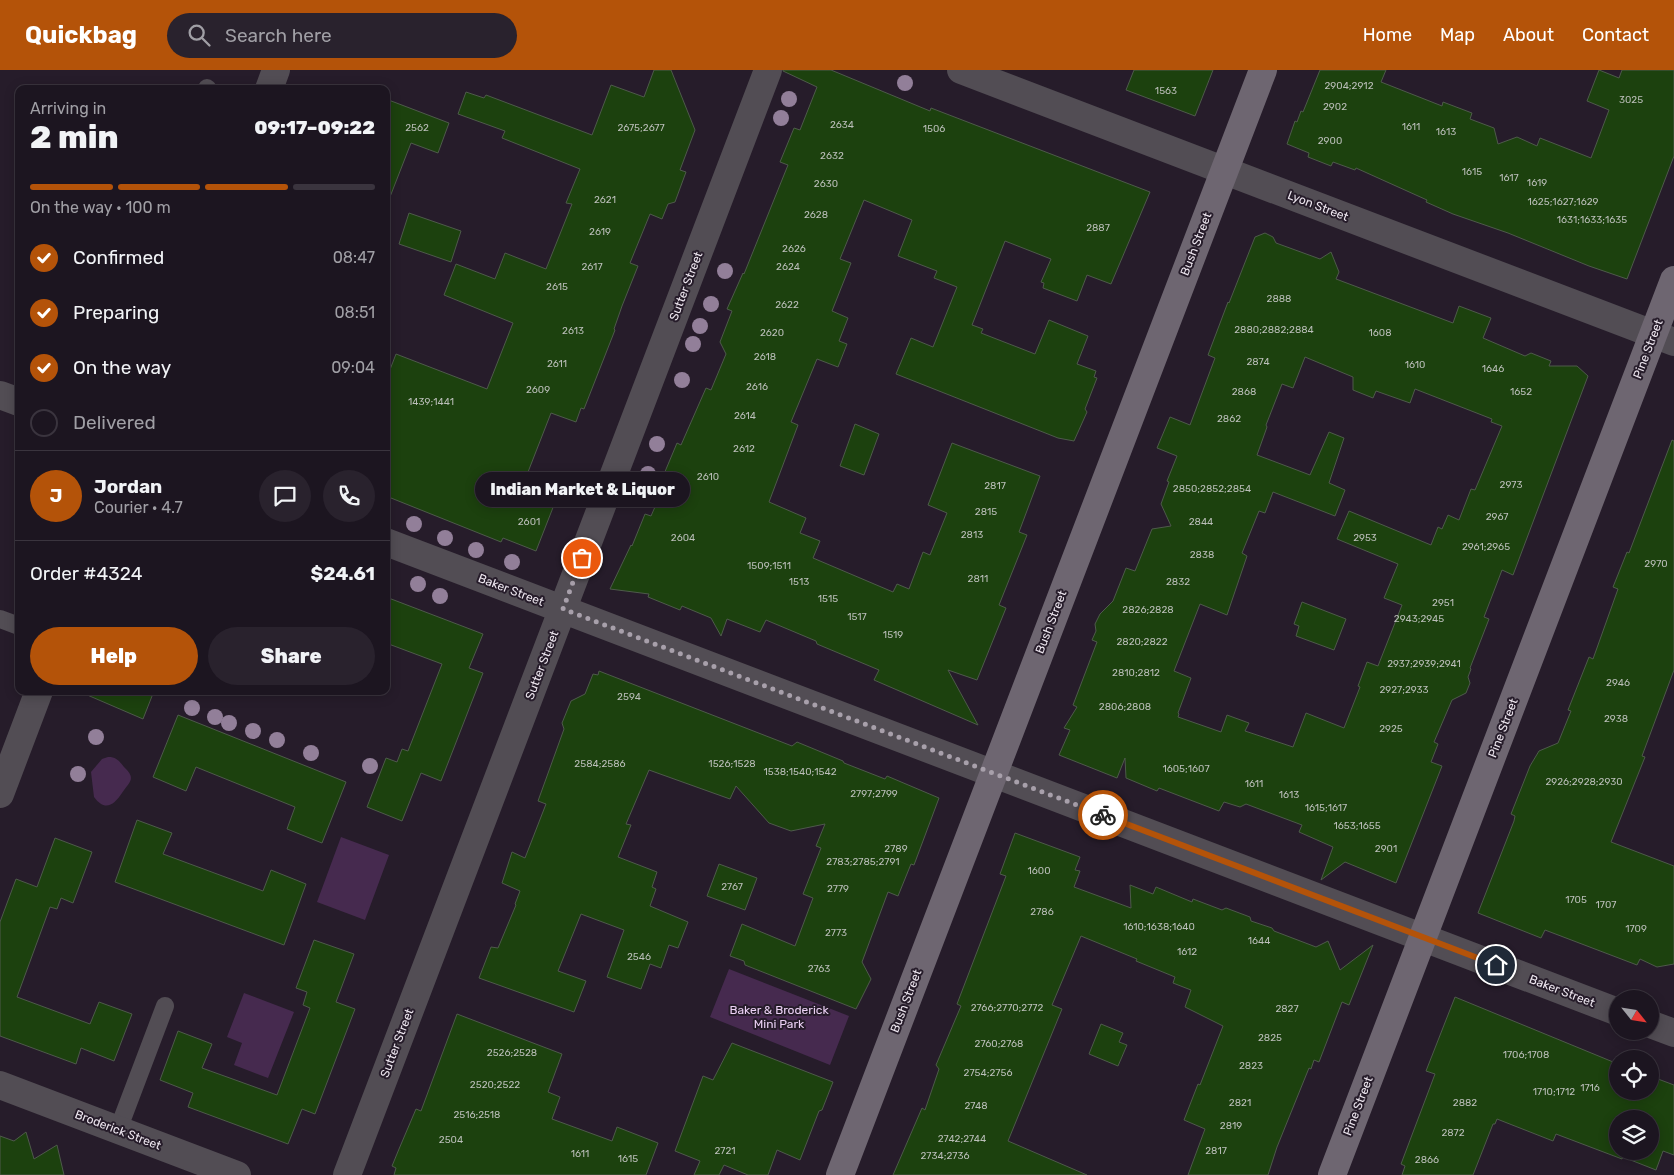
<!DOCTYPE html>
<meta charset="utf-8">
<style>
:root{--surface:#1c1520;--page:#29222d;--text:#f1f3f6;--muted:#a09fa5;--line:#3a343e;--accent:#b45309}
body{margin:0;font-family:Rubik,sans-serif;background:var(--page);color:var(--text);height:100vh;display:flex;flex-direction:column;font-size:19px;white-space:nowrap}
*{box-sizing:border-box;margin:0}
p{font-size:16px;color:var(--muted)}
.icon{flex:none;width:28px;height:28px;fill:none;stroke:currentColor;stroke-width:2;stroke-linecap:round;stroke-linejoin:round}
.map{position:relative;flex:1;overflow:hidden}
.panel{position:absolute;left:15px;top:15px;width:375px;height:610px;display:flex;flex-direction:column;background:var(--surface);border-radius:10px;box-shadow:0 2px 12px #0003,0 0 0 1px var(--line)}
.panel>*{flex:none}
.needle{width:32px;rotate:120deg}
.fabs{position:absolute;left:1609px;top:920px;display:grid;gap:10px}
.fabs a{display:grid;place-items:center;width:50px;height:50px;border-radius:50%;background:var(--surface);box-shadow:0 2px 12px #0003,0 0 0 1px var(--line);font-size:25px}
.pin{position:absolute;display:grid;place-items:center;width:42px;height:42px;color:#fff;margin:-21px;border:2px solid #fff;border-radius:50%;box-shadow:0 1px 5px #0007}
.courier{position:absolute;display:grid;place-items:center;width:50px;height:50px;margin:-25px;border:4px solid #b45309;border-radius:50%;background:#fff;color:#222;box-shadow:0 1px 6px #0007}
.bubble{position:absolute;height:35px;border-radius:18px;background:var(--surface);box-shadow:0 2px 12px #0003,0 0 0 1px var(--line);font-size:16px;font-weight:800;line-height:35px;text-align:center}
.head em{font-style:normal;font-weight:800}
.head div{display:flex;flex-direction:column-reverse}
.head{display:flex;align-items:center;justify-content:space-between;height:85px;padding:0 15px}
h1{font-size:32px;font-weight:800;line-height:38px}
.bar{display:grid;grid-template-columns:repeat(4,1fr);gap:8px 5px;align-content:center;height:60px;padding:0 15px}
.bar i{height:6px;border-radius:4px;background:var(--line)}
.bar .active{background:var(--accent)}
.bar p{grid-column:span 4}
.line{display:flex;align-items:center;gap:12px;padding:0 15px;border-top:1px solid var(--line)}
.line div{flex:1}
.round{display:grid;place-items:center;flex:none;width:52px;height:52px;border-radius:26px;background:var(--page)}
ol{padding:0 15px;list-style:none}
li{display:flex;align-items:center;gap:15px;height:55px}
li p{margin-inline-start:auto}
li .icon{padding:5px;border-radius:50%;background:var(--accent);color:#fff;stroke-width:4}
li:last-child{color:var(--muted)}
li i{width:28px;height:28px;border:2px solid var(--line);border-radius:50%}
.button{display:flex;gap:10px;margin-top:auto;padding:10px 15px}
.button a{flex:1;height:58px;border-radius:30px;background:var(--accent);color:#fff;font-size:20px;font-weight:800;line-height:58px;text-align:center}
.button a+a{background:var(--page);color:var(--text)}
header{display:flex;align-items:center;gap:30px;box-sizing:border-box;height:70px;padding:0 25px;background:var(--accent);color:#fff}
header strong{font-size:24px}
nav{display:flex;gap:28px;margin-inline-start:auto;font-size:18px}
.search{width:350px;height:45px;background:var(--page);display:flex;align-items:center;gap:12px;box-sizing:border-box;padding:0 18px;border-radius:28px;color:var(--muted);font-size:19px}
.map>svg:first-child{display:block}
.green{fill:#462a4f}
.building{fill:#1c410e;stroke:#4e5a4b;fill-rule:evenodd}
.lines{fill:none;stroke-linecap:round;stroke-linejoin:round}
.service{stroke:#524d54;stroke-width:18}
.minor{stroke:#524d54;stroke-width:28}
.tertiary{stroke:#524d54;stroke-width:28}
.secondary{stroke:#6e6671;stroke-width:28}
.tree{fill:#927f99}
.done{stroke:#a8a0ab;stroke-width:5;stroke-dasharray:0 9}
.route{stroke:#b45309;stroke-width:6}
.labels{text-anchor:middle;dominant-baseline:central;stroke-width:4;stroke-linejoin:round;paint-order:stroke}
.number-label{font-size:10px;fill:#babeb8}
.street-label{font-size:12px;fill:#eee7f0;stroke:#261c2a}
.park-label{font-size:12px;fill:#ebd0f4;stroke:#261c2a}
</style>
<header>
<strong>Quickbag</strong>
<div class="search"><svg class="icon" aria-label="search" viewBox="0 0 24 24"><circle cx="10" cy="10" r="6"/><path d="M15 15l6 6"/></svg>Search here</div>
<nav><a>Home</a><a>Map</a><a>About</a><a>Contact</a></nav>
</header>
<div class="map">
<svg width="1674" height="1105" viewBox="0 0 1674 1105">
<rect width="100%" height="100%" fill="#261c2a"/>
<!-- green -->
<path class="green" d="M108,687C117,687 119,691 124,697C137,709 129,712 122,723C114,735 105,742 94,727L91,702L102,689Z
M341,767L389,785L365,850L317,832Z
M729,899L849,946L830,995L710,947Z
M244,923L294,942L268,1008L234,995L242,973L227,967Z"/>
<!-- building -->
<path class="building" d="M654,0H671L695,60L680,100L686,102L675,132L668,134L662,149L650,144L630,193L638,196L622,236L614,259L615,260L584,339L581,338L576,352L551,343L528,402L554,412L547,432L554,435L536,481L503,468L501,472L386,426V310L396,284L487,319L513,253L444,225L456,194L495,209L505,183L546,199L572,134L566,133L580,99L502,68L505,61L458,44L466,22L484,28L486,25L592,65L611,15L644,27Z
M783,0H831L930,41L931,38L1150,122L1111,214L1087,205L1077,231L1043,218L1044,213L1041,212L1051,189L1005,171L972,255L983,259L981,263L1035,284L1049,250L1088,266L1077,294L1096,301L1094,307L1097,308L1085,339L1087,342L1074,371L1058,368L896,304L911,268L933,277L957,217L934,208L937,201L898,186L912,150L864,130L840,189L851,193L832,241L848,248L839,271L847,274L838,297L817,289L791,352L798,355L769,432L806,448L800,463L820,471L813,488L893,522L897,514L909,519L923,482L930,485L947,443L928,435L952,373L1040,406L1019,462L1027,465L999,535L1006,538L977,610L948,600L978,655L874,610L879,600L817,574L816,571L766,550L760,562L727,549L721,566L711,548L682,536L680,540L648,527L649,524L610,519L631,475L632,476L645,444L651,446L669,405L664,404L677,373L681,375L706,318L711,320L726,284L720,272L732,241L727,239L743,203L744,204L788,95L780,92L794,58L800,60L817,17L783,1Z
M1134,0H1213L1195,46L1126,20Z
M1320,0H1386L1381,12L1442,36L1443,32L1472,43L1470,49L1494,58L1498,74L1517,67L1537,76L1540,68L1591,88L1609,40L1587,31L1599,0L1619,8L1622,0H1674V86L1627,209L1589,196L1508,163L1453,144L1426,132L1427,130L1356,98L1355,100L1333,92L1331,96L1308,87L1309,83L1287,74L1295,51L1297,52L1301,41L1303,42Z
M386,29L449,53L438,83L411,73L388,132L386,131Z
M409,143L461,161L451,192L399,174Z
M1265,163L1273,167L1276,173L1320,189L1331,182L1339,202L1336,209L1453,253L1459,236L1491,248L1483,268L1525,286L1531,283L1551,291L1549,296H1577L1588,306L1513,505L1502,500L1484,547L1489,549L1470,598L1471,599L1468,607L1470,613L1466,623L1452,630L1434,672L1438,674L1431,692L1442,696L1396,813L1345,792L1321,810L1333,777L1299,762L1302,755L1246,734L1240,737L1224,732L1219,741L1159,718L1157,721L1126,708L1125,688L1117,708L1059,685L1070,660L1064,658L1077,637L1073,635L1097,572L1092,570L1096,561L1095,554L1100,544L1113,531L1126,498L1135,501L1152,459L1171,456L1161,434L1169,412L1167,411L1177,386L1157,378L1170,347L1190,355L1215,288L1208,285L1228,232L1229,233L1255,167ZM1305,287L1353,307V320L1373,328L1376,321L1410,333L1415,319L1492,349L1491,352L1502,356L1475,420L1471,419L1459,450L1448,445L1442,459L1438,457L1431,475L1349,441L1337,469L1398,494L1384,528L1402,535L1378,596L1367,592L1358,616L1360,617L1344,658L1306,643L1293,677L1245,661L1249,653L1227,645L1221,662L1178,647L1179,644L1178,643L1191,608L1174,601L1200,534L1227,545L1247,486L1242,483L1259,441L1265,443L1273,422L1335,446L1345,420L1329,413L1344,368L1329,362L1310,405L1257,385L1267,357L1266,355L1282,314L1293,318Z
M855,354L879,364L864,405L840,396Z
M1672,370L1674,371V600L1642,686L1645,687L1611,772L1674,796V894L1657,897L1640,889L1637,895L1545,860L1541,868L1478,843L1514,751L1515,746L1511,744L1530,696L1539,681L1558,673L1571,641L1568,640L1589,587L1593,589L1618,519L1613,517L1627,482L1629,483Z
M386,527L483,564L469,598L483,603L441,711L421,703L402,751L367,737L386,688L397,692L402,679L408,681L442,594L386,573Z
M1302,532L1346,549L1334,580L1296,566L1299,556L1294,554Z
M599,601L792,676L797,672L843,691L844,693L885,709L887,706L939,728L914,795L911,794L898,826L888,822L862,892L871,909L856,939L745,895L744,891L730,886L742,854L795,876L813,828L803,824L821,778L816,776L825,754L791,761L769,753L736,716L730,729L649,700L626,754L631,755L618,787L657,802L652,817L656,819L650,836L688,852L678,878L669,875L661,898L650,894L641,919L607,907L624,860L581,844L558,901L586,911L574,942L479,908L491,877L498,878L516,835L515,834L520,821L502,813L512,782L525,788L546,734L538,731L564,659L562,653L571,631L585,624L593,604L598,605Z
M78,621H154L143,649Z
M178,645L346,712L322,773L287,759L295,737L196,697L186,721L153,707Z
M137,750L172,763L163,784L263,821L271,800L306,814L284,875L115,812Z
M1015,763L1080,787L1075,800L1080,801L1074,817L1131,838L1130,815L1153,824L1156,817L1192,832L1193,829L1222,840L1226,838L1250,847L1251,851L1272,858L1274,861L1316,877L1328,871L1340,900L1373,875L1349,935L1342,932L1319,992L1314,990L1311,999L1309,998L1277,1077L1268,1105H1188L1205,1059L1184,1050L1198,1014L1200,1015L1223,956L1185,937L1191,920L1173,913L1175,907L1136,891L1137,889L1081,866L1052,935L1062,939L1008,1071L1087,1105H893L922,1038L925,1040L939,999L936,995L961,936L957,934L1006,806L1000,804Z
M55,768L92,782L73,833L61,828L57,839L50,837L17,927L90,954L99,932L132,944L114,991L81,978L76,994L0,966V852L16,809L37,817Z
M719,794L757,808L745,840L707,826Z
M314,870L354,884L336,932L355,939L315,1044L302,1039L288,1074L188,1037L193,1023L160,1010L178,961L212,974L202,998L277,1025L310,938L303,935L307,922L296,918Z
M1455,927L1618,994V1021H1650V1006L1674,1015V1085L1663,1081L1656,1100L1623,1087L1622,1089L1556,1064L1553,1071L1497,1049L1495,1054H1493L1473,1105H1402L1405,1096L1401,1094L1435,1004L1426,1001ZM1618,1049H1650V1081H1618Z
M457,944L562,984L548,1022L560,1027L552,1049L612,1071L617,1057L658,1073L646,1105H394L396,1098L392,1096L399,1079L416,1039L421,1041Z
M1101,954L1123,963L1119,972L1127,975L1118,996L1089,984Z
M732,973L833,1012L822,1040L819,1041L800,1090L777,1080L768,1105H748L724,1095L719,1105H694L700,1091L675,1081L703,1006L713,1010Z
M26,1062L34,1089L57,1075L64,1105H0V1066L14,1071Z"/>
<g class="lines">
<!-- service -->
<path class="service" d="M207,18L208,19
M0,549L19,556
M118,1060L165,936"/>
<!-- minor -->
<path class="minor" d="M961,0L1674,272
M0,325L19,332
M386,472L1618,942
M1650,954L1674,963
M0,1015L237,1105
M347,1105L768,0"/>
<!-- tertiary -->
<path class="tertiary" d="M269,19L276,0
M0,724L39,621"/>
<!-- secondary -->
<path class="secondary" d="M840,1105L1263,0
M1332,1105L1674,210"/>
</g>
<!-- trees -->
<g class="tree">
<circle cx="905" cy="13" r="8"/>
<circle cx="789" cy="29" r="8"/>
<circle cx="781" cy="48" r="8"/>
<circle cx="725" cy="201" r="8"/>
<circle cx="711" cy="234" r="8"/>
<circle cx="700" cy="256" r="8"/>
<circle cx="693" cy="274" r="8"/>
<circle cx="682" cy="310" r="8"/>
<circle cx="657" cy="374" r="8"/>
<circle cx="648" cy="404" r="8"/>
<circle cx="414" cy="454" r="8"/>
<circle cx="445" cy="468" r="8"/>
<circle cx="476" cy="480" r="8"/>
<circle cx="512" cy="492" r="8"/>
<circle cx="418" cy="514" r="8"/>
<circle cx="440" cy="526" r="8"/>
<circle cx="192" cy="638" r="8"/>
<circle cx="215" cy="647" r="8"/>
<circle cx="229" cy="653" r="8"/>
<circle cx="253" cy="661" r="8"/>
<circle cx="96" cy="667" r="8"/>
<circle cx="277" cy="670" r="8"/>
<circle cx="311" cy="683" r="8"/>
<circle cx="370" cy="696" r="8"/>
<circle cx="78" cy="704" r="8"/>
</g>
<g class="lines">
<!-- done -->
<path class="done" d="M582,488L563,539L1103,745"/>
<!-- route -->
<path class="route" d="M1103,745L1496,895"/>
</g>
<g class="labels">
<!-- number labels -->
<g class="number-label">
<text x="1349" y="16">2904;2912</text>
<text x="1166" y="21">1563</text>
<text x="1631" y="30">3025</text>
<text x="1335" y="37">2902</text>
<text x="842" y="55">2634</text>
<text x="1411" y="57">1611</text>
<text x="417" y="58">2562</text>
<text x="641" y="58">2675;2677</text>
<text x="934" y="59">1506</text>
<text x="1446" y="62">1613</text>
<text x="1330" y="71">2900</text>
<text x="832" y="86">2632</text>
<text x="1472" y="102">1615</text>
<text x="1509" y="108">1617</text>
<text x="1537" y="113">1619</text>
<text x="826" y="114">2630</text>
<text x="605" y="130">2621</text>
<text x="1563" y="132">1625;1627;1629</text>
<text x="816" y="145">2628</text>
<text x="1592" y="150">1631;1633;1635</text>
<text x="1098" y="158">2887</text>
<text x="600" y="162">2619</text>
<text x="794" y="179">2626</text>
<text x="592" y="197">2617</text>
<text x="788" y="197">2624</text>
<text x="557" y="217">2615</text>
<text x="1279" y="229">2888</text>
<text x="787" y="235">2622</text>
<text x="1274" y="260">2880;2882;2884</text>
<text x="573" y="261">2613</text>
<text x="772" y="263">2620</text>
<text x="1380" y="263">1608</text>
<text x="765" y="287">2618</text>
<text x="1258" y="292">2874</text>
<text x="557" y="294">2611</text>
<text x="1415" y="295">1610</text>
<text x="1493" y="299">1646</text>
<text x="757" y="317">2616</text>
<text x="538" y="320">2609</text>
<text x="1244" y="322">2868</text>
<text x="1521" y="322">1652</text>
<text x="431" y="332">1439;1441</text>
<text x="745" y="346">2614</text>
<text x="1229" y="349">2862</text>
<text x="744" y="379">2612</text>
<text x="708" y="407">2610</text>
<text x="1511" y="415">2973</text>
<text x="995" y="416">2817</text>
<text x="1212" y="419">2850;2852;2854</text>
<text x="986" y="442">2815</text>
<text x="1497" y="447">2967</text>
<text x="529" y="452">2601</text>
<text x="1201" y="452">2844</text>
<text x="972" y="465">2813</text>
<text x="683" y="468">2604</text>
<text x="1365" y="468">2953</text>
<text x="1486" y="477">2961;2965</text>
<text x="1202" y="485">2838</text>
<text x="1656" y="494">2970</text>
<text x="769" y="496">1509;1511</text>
<text x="978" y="509">2811</text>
<text x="799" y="512">1513</text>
<text x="1178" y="512">2832</text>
<text x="828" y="529">1515</text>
<text x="1443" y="533">2951</text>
<text x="1148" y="540">2826;2828</text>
<text x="857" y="547">1517</text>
<text x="1419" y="549">2943;2945</text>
<text x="893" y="565">1519</text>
<text x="1142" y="572">2820;2822</text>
<text x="1424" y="594">2937;2939;2941</text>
<text x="1136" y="603">2810;2812</text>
<text x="1618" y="613">2946</text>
<text x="1404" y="620">2927;2933</text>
<text x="629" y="627">2594</text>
<text x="1125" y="637">2806;2808</text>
<text x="1616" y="649">2938</text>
<text x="1391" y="659">2925</text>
<text x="600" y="694">2584;2586</text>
<text x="732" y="694">1526;1528</text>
<text x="1186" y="699">1605;1607</text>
<text x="800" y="702">1538;1540;1542</text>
<text x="1584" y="712">2926;2928;2930</text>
<text x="1254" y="714">1611</text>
<text x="874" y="724">2797;2799</text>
<text x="1289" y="725">1613</text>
<text x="1326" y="738">1615;1617</text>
<text x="1357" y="756">1653;1655</text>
<text x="896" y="779">2789</text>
<text x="1386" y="779">2901</text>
<text x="863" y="792">2783;2785;2791</text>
<text x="1039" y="801">1600</text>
<text x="732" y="817">2767</text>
<text x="838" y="819">2779</text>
<text x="1576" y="830">1705</text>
<text x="1606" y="835">1707</text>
<text x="1042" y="842">2786</text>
<text x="1159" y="857">1610;1638;1640</text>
<text x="1636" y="859">1709</text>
<text x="836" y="863">2773</text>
<text x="1259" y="871">1644</text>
<text x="1187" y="882">1612</text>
<text x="639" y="887">2546</text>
<text x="819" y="899">2763</text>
<text x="1007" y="938">2766;2770;2772</text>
<text x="1287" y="939">2827</text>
<text x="1270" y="968">2825</text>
<text x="999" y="974">2760;2768</text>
<text x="512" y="983">2526;2528</text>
<text x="1526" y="985">1706;1708</text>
<text x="1251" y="996">2823</text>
<text x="988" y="1003">2754;2756</text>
<text x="495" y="1015">2520;2522</text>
<text x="1590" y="1018">1716</text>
<text x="1554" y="1022">1710;1712</text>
<text x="1240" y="1033">2821</text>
<text x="1465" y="1033">2882</text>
<text x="976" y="1036">2748</text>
<text x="477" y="1045">2516;2518</text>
<text x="1231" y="1056">2819</text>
<text x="1453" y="1063">2872</text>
<text x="962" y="1069">2742;2744</text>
<text x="451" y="1070">2504</text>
<text x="725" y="1081">2721</text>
<text x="1216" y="1081">2817</text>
<text x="580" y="1084">1611</text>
<text x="945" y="1086">2734;2736</text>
<text x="628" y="1089">1615</text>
<text x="1427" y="1090">2866</text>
</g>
<!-- street labels -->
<g class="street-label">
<text transform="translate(1318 136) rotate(21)">Lyon Street</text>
<text transform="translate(1196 174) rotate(-69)">Bush Street</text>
<text transform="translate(686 216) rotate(-69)">Sutter Street</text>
<text transform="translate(1648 279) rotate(-69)">Pine Street</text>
<text transform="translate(511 520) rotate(21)">Baker Street</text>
<text transform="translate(1051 552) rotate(-69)">Bush Street</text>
<text transform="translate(542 595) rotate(-69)">Sutter Street</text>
<text transform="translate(1503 658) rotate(-69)">Pine Street</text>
<text transform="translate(1562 921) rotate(21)">Baker Street</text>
<text transform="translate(906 931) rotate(-69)">Bush Street</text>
<text transform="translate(397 973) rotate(-69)">Sutter Street</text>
<text transform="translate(1358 1036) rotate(-69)">Pine Street</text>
<text transform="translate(118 1060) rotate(21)">Broderick Street</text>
</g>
<!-- park labels -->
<g class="park-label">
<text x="779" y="940">Baker &amp; Broderick<tspan x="779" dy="14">Mini Park</tspan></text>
</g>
</g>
</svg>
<div class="fabs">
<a><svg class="needle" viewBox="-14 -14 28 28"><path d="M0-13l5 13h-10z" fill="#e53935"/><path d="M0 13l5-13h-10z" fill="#a09fa5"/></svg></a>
<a><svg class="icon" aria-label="locate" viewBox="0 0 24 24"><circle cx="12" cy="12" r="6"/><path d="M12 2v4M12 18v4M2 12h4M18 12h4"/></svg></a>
<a><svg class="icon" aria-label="layers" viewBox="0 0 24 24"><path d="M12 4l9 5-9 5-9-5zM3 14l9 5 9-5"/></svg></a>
</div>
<div class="pin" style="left:582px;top:488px;background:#ea580c"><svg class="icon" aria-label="bag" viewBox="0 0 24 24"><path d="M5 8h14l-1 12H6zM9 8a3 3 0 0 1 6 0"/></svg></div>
<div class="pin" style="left:1496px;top:895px;background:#1f2937"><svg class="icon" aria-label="home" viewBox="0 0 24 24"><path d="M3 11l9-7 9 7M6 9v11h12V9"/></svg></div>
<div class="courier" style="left:1103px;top:745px"><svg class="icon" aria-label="bike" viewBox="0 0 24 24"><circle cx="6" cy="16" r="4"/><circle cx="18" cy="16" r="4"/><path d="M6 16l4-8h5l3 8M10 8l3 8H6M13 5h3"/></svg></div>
<div class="bubble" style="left:475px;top:402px;width:215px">Indian Market &amp; Liquor</div>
<section class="panel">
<div class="head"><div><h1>2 min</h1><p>Arriving in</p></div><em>09:17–09:22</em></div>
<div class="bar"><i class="active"></i><i class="active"></i><i class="active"></i><i></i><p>On the way · 100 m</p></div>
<ol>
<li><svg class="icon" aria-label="check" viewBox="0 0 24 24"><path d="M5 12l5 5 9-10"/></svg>Confirmed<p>08:47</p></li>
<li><svg class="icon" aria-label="check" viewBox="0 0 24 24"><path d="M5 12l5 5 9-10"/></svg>Preparing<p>08:51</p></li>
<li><svg class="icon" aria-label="check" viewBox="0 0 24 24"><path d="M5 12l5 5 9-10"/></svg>On the way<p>09:04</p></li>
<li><i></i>Delivered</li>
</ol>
<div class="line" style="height:90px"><b class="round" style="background:var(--accent);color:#fff">J</b><div><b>Jordan</b><p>Courier · 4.7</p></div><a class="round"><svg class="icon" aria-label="chat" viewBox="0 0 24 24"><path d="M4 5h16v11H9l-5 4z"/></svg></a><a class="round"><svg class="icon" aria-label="phone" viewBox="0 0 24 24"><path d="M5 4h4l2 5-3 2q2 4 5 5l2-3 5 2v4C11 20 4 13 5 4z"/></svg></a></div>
<div class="line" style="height:65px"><div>Order #4324</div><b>$24.61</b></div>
<div class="button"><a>Help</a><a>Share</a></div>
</section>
</div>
